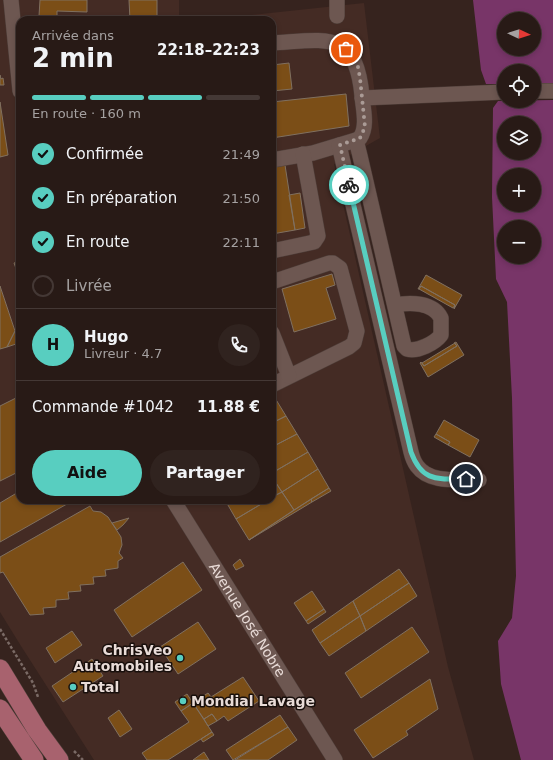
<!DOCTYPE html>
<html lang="fr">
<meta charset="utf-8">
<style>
:root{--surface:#281a16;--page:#30231f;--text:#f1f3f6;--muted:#a5a1a1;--line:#443835;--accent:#58cec0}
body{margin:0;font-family:"DejaVu Sans",sans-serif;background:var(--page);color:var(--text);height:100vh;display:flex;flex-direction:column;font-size:15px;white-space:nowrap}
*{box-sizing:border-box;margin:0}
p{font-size:13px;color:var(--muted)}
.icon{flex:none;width:22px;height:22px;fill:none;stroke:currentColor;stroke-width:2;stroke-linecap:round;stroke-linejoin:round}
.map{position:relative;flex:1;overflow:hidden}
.details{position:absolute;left:16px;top:16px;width:260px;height:488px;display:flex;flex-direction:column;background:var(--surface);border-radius:12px;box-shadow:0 2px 6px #0003,0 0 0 1px var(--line)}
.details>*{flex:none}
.needle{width:26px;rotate:94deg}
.fabs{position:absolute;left:497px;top:12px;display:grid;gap:8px}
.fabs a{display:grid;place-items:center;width:44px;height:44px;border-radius:50%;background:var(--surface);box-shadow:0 2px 6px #0003,0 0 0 1px var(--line);font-size:20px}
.pin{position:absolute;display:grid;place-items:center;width:34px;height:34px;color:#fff;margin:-17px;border:2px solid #fff;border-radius:50%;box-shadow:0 1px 4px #0007}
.courier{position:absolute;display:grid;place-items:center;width:40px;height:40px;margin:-20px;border:3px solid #58cec0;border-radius:50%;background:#fff;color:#222;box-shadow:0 1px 5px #0007}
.summary em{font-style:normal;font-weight:700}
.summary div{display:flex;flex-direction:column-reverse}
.summary{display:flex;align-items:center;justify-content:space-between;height:68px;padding:0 16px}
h1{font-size:26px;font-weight:700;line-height:30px}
.bar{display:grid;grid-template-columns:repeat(4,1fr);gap:6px 4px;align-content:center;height:48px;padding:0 16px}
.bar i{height:5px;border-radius:3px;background:var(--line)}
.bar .current{background:var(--accent)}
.bar p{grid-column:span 4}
.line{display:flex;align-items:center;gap:10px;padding:0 16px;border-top:1px solid var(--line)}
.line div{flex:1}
.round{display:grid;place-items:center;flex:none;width:42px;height:42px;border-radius:21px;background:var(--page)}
ol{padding:0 16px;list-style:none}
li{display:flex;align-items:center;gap:12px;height:44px}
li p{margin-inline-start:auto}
li .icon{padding:4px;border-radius:50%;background:var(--accent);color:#111;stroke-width:4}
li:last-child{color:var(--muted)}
li i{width:22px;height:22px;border:2px solid var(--line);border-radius:50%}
.action{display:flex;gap:8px;margin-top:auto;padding:8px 16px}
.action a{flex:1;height:46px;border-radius:24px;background:var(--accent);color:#111;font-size:16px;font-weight:700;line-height:46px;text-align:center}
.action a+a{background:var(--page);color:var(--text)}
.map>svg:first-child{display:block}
.built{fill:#442b24}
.water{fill:#783568;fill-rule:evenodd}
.building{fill:#7b4e17;stroke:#807060}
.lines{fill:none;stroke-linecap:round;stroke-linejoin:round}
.minor-casing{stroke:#4e3e39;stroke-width:16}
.major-casing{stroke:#4e3e39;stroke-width:20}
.path{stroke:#7a6a65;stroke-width:2.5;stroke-dasharray:3 2;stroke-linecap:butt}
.minor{stroke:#6d5751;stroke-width:15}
.major{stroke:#a8626e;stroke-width:19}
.done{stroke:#aa9b96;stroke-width:4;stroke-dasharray:0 7.2}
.route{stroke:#58cec0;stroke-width:5}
.poi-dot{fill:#58cec0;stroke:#180f0c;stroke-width:1.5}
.labels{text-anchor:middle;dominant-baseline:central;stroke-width:3;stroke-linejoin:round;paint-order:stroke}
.street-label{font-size:14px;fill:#e8dbd7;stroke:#180f0c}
.poi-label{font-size:14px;font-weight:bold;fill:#e8dbd7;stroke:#180f0c;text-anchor:start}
</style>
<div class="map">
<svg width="553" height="760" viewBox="0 0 553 760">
<rect width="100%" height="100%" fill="#36231e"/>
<!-- built -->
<path class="built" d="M0,0H179V20H20V500H272V20H205L364,3L380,138L334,164L448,667L474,760H94L21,646L0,612Z"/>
<!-- water -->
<path class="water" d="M473,0H553V84H534V71H504V84H486L481,70ZM504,19H534V49H504Z
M553,100V760H521L501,684L498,641L512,618L516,576L512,398L507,302L496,279L492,197L493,108L498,101ZM504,123H534V153H504ZM504,175H534V205H504ZM504,227H534V257H504Z"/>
<!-- building -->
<path class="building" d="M40,0H87V12L57,11V17L39,16Z
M129,0H157V20H130Z
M289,63L292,89L272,91V65Z
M0,75L1,79L3,78L4,85H0Z
M346,94L349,126L272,138V102Z
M0,102L8,155L0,157Z
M285,165L295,230L272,234V168Z
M300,193L305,228L295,230L289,195Z
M20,261V273L18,274L14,263Z
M332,274L335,285L326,288L336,319L294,332L282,289Z
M426,275L462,295L454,309L455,305L421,286L419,289H418Z
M0,286L15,331L7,347L0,349Z
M421,286L455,305L453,308L419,289Z
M15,331L19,343L7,347Z
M456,342L464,355L428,377L420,363L421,362L424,366L457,346L454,343Z
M455,343L457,346L424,366L422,363Z
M272,365L276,374L272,376Z
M20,396V471L0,481V406Z
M275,398L286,416L272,423V400Z
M286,416L297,434L272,447V423Z
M444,420L479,440L470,457L448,445L450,442L436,434Z
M297,434L308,452L272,473V447Z
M436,434L450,442L448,445L434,437Z
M308,452L318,469L282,492L272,477V473Z
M318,469L329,488L294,510L282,492Z
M272,477L282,492L272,497Z
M329,488L331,491L312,502L311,499Z
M20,491V500H74L0,542V503Z
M282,492L294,510L249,540L236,519L268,500H272V497Z
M311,499L312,502L249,540L299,507Z
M225,500H268L236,519Z
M90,506L93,511L101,512L108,517L121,537L122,545L119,553L123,558L118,561V568L105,570L106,576L93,577L94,584L80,585L81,591L68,592L69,599L56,600V607L43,608L44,614L30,615L3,572L0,573V557Z
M129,518L123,525L117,530L112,523Z
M240,559L244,566L236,570L233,565Z
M183,562L202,590L132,637L114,610Z
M399,569L409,583L360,616L353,601Z
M409,583L417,596L366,631L360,616Z
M312,591L324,609L306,621L294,603Z
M353,601L360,616L320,643L312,630Z
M324,609L326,612L308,624L306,621Z
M360,616L366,631L329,656L320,643Z
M198,622L216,649L178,674L160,647Z
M412,627L429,652L361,698L345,673Z
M72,631L82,645L55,663L46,648Z
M92,659L103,676L63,702L52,686Z
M243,677L259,701L228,721L224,716L217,721L212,714L204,719L193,703L208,693L211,697Z
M430,679L438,709L406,731L408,735L373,758L354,730Z
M187,694L193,703L181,711L175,702Z
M193,703L212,732L168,760H147L142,753L189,722L181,711Z
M119,710L132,729L120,737L108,718Z
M212,714L217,721L208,726L204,719Z
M280,715L288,727L233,760L226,750Z
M288,727L297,740L268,760H235Z
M212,732L214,735L203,742L201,739Z
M204,752L209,760H193Z"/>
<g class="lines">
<!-- minor casing -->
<g class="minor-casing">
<g id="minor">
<path d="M11,0L20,91"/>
<path d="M337,16V0"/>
<path d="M272,43C326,40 356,29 362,96C363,109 368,126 360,138L356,140L313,153L272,160"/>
<path d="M534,91H553"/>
<path d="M362,98L504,92"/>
<path d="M356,140L360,156L404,346L407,349C418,352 435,343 441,335V318C433,302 410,302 395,305"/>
<path d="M339,145L411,452C412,456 414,462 417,466C430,484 459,479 479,480"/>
<path d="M272,251L314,242L318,236L303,154"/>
<path d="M272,282L329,263H333L340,268L357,331L354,343L349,347L272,385"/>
<path d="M272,333L289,376"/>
<path id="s1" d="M173,500L335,760"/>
</g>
</g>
<!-- major casing -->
<g class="major-casing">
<path id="major" d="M0,669L37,730L59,760
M0,709L34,760"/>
</g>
<!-- path -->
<path class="path" d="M0,629L33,683L38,697
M74,751L83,760"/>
<!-- minor -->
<use href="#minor" class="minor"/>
<!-- major -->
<use href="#major" class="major"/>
</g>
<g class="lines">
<!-- done -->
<path class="done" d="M346,49L358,67L360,78L365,127L360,138L340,145L349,185"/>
<!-- route -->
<path class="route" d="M349,185L411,452C422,482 437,479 466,479"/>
</g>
<!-- markers -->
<g class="poi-dot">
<circle cx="180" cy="658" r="4"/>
<circle cx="73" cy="687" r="4"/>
<circle cx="183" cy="701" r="4"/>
</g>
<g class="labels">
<!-- street labels -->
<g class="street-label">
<text stroke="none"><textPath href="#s1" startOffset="141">Avenue José Nobre</textPath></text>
</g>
<!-- poi labels -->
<g class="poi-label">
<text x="172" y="650" text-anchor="end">ChrisVeo<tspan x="172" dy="16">Automobiles</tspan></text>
<text x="81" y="687">Total</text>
<text x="191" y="701">Mondial Lavage</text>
</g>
</g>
</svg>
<div class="fabs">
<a><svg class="needle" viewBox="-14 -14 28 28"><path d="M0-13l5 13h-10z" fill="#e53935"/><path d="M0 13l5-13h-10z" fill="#a5a1a1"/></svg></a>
<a><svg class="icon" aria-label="locate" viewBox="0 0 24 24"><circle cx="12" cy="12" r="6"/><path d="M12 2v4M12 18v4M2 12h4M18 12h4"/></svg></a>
<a><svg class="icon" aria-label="layers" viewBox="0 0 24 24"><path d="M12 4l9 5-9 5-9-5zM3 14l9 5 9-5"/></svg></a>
<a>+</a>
<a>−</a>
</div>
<div class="pin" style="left:346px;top:49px;background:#ea580c"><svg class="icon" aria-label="bag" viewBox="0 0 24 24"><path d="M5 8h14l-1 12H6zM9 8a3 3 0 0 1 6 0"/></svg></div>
<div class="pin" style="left:466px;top:479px;background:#1f2937"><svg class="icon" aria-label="home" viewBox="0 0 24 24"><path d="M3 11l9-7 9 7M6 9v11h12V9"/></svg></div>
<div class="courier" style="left:349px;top:185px"><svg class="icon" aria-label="bike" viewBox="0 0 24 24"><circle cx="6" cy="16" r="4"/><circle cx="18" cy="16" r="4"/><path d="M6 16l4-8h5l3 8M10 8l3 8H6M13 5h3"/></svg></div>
<section class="details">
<div class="summary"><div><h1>2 min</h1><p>Arrivée dans</p></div><em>22:18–22:23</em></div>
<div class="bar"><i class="current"></i><i class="current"></i><i class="current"></i><i></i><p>En route · 160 m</p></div>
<ol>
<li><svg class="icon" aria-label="check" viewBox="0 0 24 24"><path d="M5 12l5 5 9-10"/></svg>Confirmée<p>21:49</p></li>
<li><svg class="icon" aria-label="check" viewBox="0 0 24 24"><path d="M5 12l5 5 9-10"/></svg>En préparation<p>21:50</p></li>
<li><svg class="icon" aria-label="check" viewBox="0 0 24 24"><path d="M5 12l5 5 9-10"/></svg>En route<p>22:11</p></li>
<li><i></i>Livrée</li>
</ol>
<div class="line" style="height:72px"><b class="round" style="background:var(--accent);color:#111">H</b><div><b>Hugo</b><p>Livreur · 4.7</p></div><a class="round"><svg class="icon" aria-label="phone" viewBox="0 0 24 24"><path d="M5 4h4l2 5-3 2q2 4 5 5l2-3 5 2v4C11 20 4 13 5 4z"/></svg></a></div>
<div class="line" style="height:52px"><div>Commande #1042</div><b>11.88 €</b></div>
<div class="action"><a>Aide</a><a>Partager</a></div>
</section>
</div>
